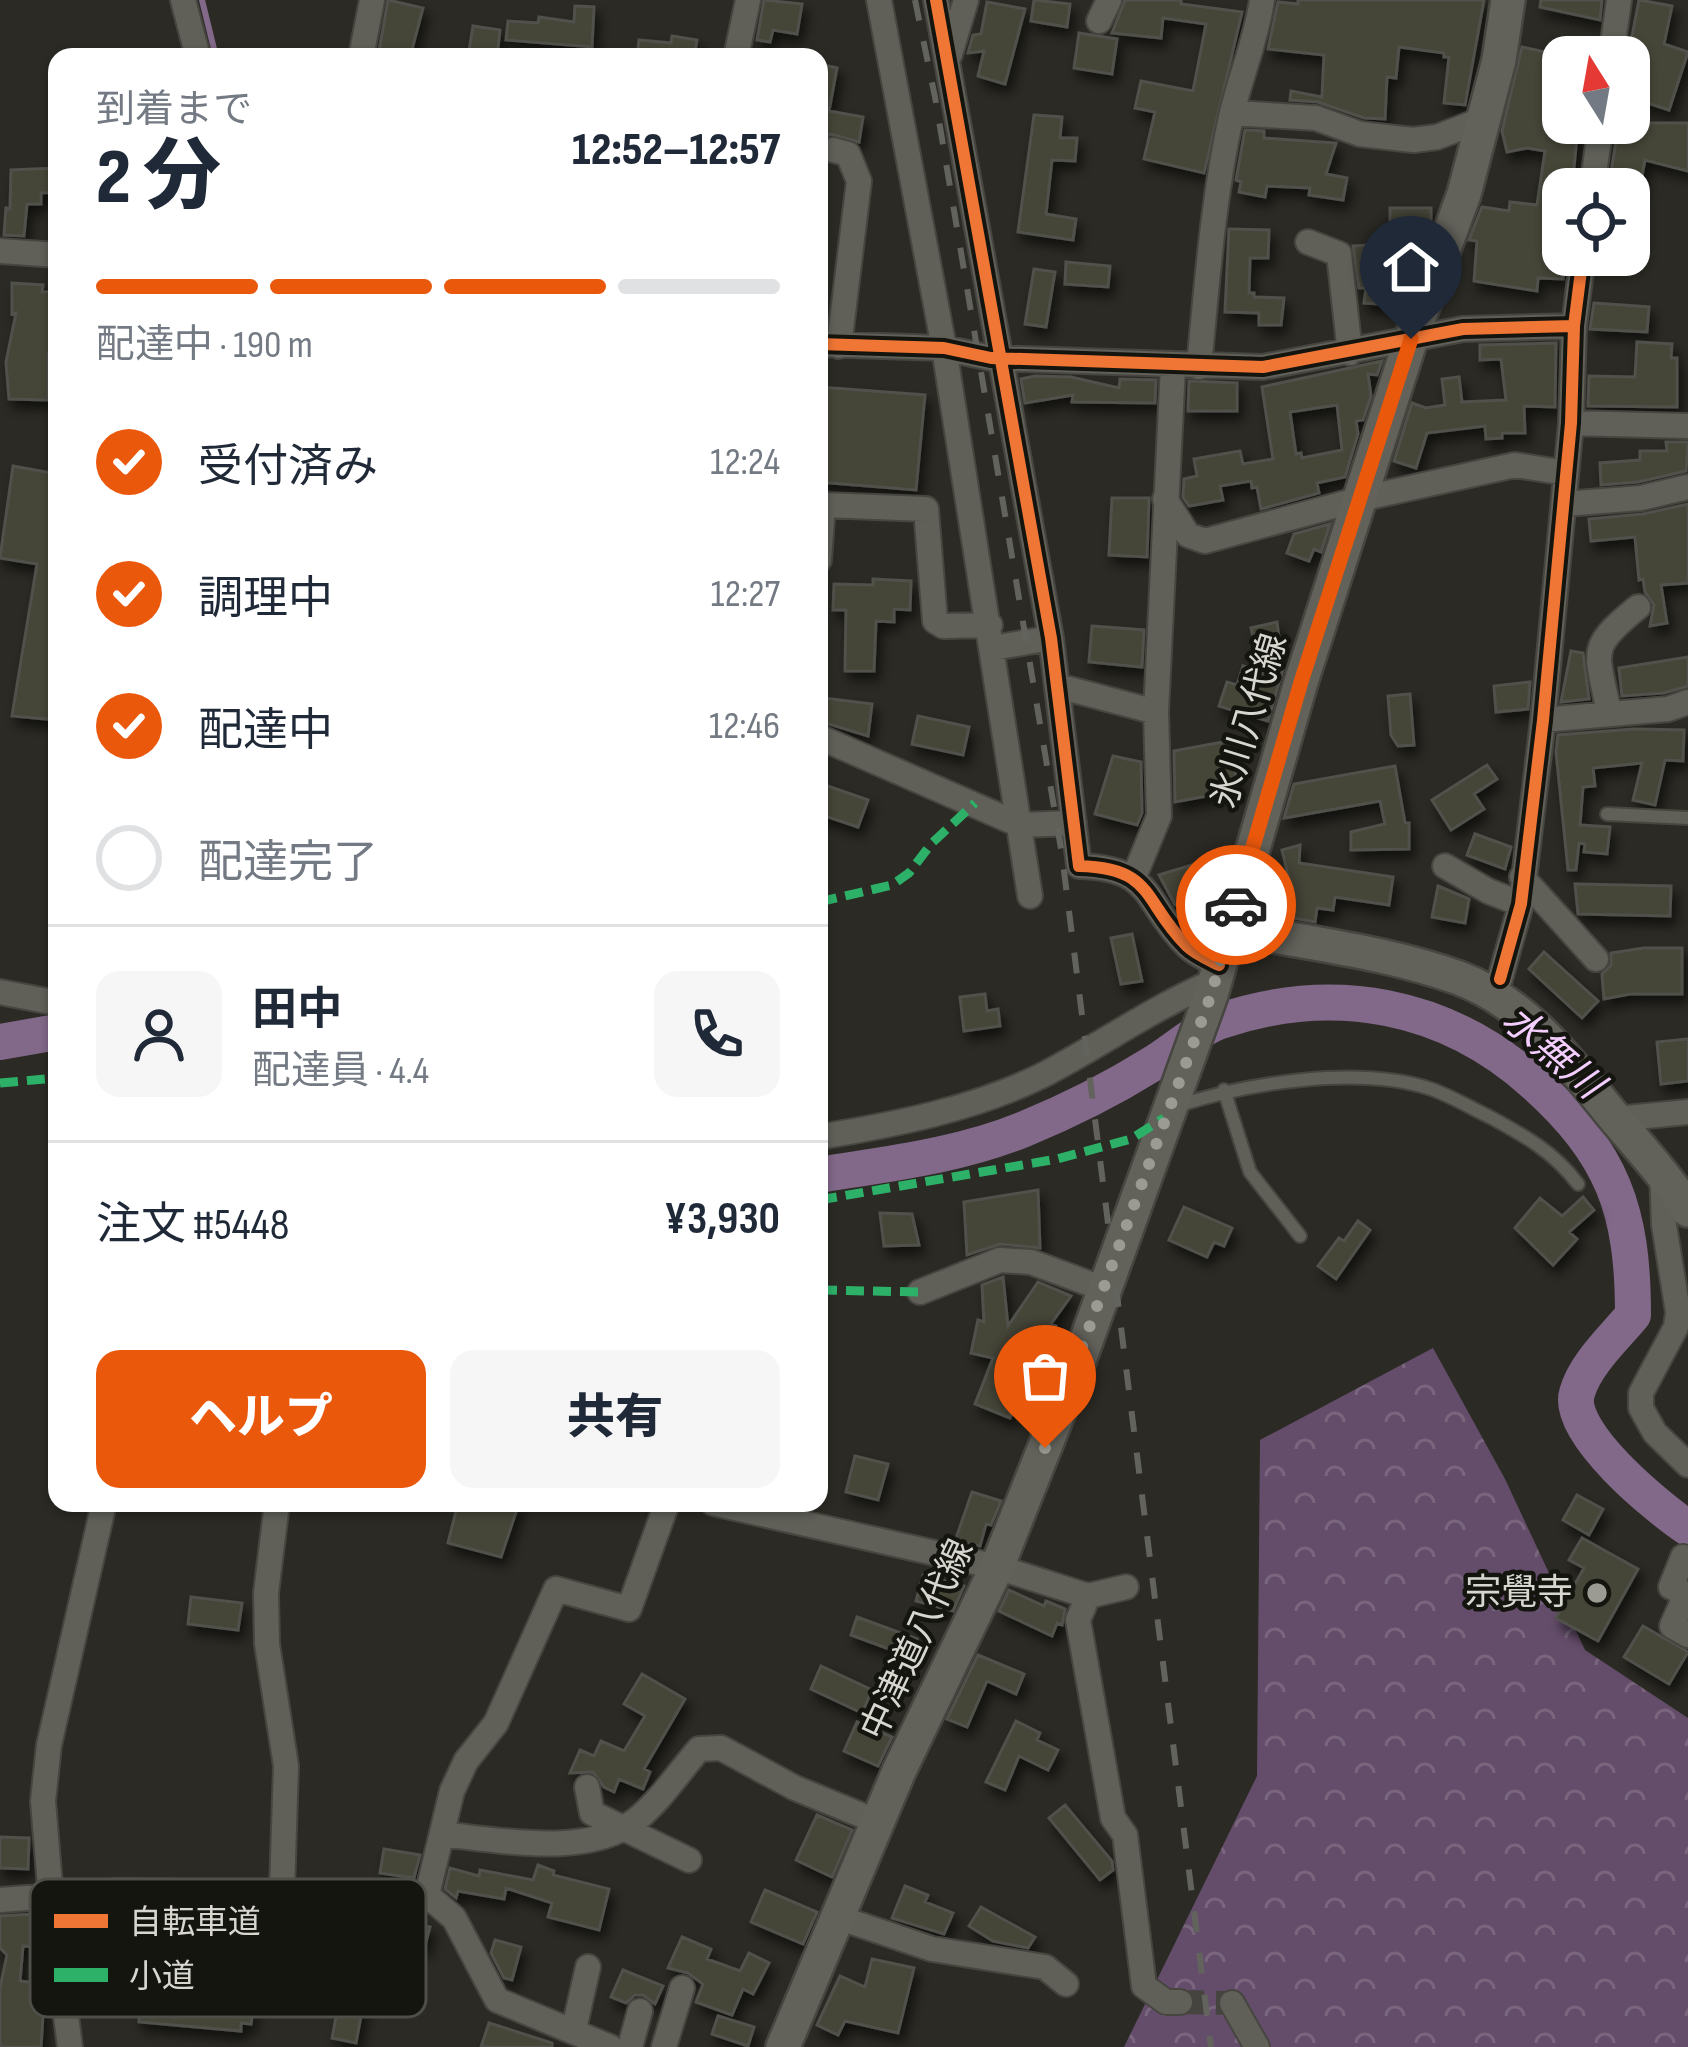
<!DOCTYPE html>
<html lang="ja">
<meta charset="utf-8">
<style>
:root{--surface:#fff;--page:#f6f6f7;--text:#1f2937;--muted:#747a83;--line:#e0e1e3;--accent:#ea580c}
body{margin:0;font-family:"Sofia Sans Condensed","Noto Sans JP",sans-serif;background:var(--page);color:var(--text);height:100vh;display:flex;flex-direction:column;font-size:45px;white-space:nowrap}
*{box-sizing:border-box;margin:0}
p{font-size:39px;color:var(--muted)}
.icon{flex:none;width:66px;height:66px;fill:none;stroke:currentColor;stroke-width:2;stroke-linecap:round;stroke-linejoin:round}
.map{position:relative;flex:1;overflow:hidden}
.sheet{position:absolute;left:48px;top:48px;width:780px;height:1464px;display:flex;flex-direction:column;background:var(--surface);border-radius:24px;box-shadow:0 3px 9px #0004}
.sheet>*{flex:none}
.needle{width:78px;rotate:349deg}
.tools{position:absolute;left:1542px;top:36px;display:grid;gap:24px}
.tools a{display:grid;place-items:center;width:108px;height:108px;border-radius:24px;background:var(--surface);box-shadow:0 3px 9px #0004;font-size:60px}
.pin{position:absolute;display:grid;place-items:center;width:102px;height:102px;color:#fff;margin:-123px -51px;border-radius:50% 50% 50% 0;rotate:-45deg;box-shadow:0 0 12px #0007}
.pin .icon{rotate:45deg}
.courier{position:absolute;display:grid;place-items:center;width:120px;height:120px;margin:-60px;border:9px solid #ea580c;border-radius:50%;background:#fff;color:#222;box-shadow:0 3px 15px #0007}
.head em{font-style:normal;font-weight:800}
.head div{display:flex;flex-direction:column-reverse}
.head{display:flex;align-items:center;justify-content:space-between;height:204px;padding:0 48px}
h1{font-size:78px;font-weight:800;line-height:90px}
.bar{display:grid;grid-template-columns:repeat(4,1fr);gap:18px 12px;align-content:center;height:144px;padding:0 48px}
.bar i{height:15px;border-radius:9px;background:var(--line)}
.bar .current{background:var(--accent)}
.bar p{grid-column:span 4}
.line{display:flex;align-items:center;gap:30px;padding:0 48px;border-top:3px solid var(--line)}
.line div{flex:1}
.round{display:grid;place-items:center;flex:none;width:126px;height:126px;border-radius:24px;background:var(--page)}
ol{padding:0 48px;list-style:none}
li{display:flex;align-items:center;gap:36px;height:132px}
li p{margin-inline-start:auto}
li .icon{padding:12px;border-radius:50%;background:var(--accent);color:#fff;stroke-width:4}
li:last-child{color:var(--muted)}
li i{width:66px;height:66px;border:6px solid var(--line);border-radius:50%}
.primary-button{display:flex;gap:24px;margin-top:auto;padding:24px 48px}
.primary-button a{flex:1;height:138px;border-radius:24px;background:var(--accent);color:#fff;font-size:48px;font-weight:800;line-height:138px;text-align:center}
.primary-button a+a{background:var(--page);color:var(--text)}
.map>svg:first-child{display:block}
.forest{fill:url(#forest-crowns)}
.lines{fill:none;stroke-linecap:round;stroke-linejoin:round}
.stream{stroke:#826889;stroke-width:6}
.river{stroke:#826889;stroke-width:36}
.building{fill:#444439;stroke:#51514b;stroke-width:3;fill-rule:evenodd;filter:url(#shadow)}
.street-tunnel{stroke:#45443e;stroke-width:24;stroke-dasharray:24 12;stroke-linecap:butt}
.lane-casing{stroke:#464540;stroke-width:16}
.street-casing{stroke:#464540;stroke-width:28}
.secondary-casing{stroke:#464540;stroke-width:38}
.lane{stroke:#606059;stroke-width:12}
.street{stroke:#606059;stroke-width:24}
.secondary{stroke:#62615a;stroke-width:33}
.rail{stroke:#63635e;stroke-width:6;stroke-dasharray:21 21;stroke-linecap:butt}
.quiet{stroke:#2db169;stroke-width:9;stroke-dasharray:18 9;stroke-linecap:butt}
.cycleway-casing{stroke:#151510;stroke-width:20}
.cycleway{stroke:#f07635;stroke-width:12}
.done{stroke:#9b9a93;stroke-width:12;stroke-dasharray:0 21.6}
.route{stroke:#ea580c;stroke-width:15}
.poi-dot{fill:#9b9a93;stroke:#151510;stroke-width:4.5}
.labels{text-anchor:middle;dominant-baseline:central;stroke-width:9;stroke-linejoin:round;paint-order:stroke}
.street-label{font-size:36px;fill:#d7d6cf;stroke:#151510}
.poi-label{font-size:36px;fill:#d7d6cf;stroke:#151510;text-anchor:end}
.water-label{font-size:39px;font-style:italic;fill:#f3cefe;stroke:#151510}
.key{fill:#151510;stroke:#4f4f49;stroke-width:3}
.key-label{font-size:33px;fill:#d7d6cf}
</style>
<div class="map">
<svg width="1688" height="2047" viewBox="0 0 1688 2047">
<defs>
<pattern id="forest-crowns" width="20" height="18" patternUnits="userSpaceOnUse" patternTransform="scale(3)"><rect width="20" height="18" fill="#644d6a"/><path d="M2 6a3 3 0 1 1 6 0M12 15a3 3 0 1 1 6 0" fill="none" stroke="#79667e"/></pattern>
<filter id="shadow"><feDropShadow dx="4.5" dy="8" stdDeviation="6" flood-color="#0009"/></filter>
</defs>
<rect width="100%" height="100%" fill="#2b2a24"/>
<!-- forest -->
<path class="forest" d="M1433,1348L1505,1479L1585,1650L1688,1718V2047H1124L1257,1776L1260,1440Z"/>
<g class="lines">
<!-- stream -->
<path class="stream" d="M202,0L216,57"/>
<!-- river -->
<path class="river" d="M0,1042L57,1032
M819,1175C887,1164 958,1156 1022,1130C1066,1112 1112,1089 1152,1064C1174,1051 1197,1029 1221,1021C1334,983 1446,1004 1534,1083C1613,1154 1633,1210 1633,1315C1614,1338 1585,1364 1577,1393C1565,1432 1658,1508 1688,1528"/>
</g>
<!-- building -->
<path class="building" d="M388,0L423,8L410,57H378Z
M764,0L802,4L797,34L773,30L770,42L757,40Z
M1034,0L1070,4L1067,27L1031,21Z
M1125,0H1181V4L1242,12L1204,173L1144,159L1155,112L1135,108L1141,81L1193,91L1206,24L1163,18L1161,38L1112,33Z
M1298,0H1484L1465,105L1444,103L1449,57H1444V53L1399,47L1396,78L1387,77L1385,119L1364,118L1318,102L1290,100L1291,91L1322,97L1324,55L1268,49L1278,2L1298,4Z
M1541,0H1602L1600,20L1540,7Z
M1639,0L1672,6L1664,44L1688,52L1669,110L1629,97L1628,57Z
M987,2L1025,9L1005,84L978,76L984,51L968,53L973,35L981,34Z
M575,6L594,7L592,47L506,40L508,21L538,23L539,17L574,22Z
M473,26L500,30L497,57H468Z
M1079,33L1117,39L1112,74L1074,68Z
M672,36L697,40L694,57H637L639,40L671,43Z
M1522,47L1563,56V123L1578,126L1572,188L1563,186V255H1566L1563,279L1538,278L1537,291L1474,281L1477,241L1469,240L1482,207L1509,211L1510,202L1537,205L1545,151L1527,148L1507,152L1502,131Z
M819,64L837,68L829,111L863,117L859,142L830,134L819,142Z
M1034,115L1062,117L1060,138H1077L1075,161L1052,160L1046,214L1076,219L1073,240L1018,232Z
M1619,123H1688V171L1645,160L1639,191L1609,185Z
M1245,130L1264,131V138L1336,143L1326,174L1347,178L1343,200L1309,195L1310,188L1267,186L1265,197L1239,192L1241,182L1236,180Z
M57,168V192L41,193V204H27L24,236L4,235L6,208L10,209L11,170Z
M1390,208H1431V224L1407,288L1400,289L1397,305L1364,303L1366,288H1359L1353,246L1390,244Z
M1229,229L1269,230L1268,258H1250L1249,293H1254V297L1284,298L1281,325H1259V313L1225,312Z
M1066,262L1110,266L1108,287L1065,284Z
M1034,269L1055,272L1046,327L1025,324Z
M12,283L43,285L42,292H57V355L48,354V400L9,399L6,362L16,313L12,314Z
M1594,303L1649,307L1647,332L1590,329Z
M1637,342L1672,344L1671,358H1677V407L1588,406L1589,376L1635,377Z
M1556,343L1555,407L1524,406L1525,433H1502V438L1486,439L1485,426L1427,433L1416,468L1394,461L1412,403L1426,408L1445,405L1442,379L1459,377L1462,402L1506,400L1501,359L1480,360V345Z
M1382,361L1377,375L1368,374L1371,396L1363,420L1356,421L1358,434L1345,477L1317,483L1319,493L1261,509L1257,487L1252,488L1251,481L1220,486L1223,500L1189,506L1183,497L1184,479L1197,476L1194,459L1240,451L1243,464L1273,459L1262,387ZM1337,405L1342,450L1302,458L1301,453L1296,454L1290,412Z
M1035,376L1071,377L1119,388L1120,379L1156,380L1155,403L1072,402L1073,395L1025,403L1021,379Z
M1189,381L1237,383V411H1188Z
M819,387L925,395L916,490L819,482Z
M1666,442H1688L1686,471L1638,482L1601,485L1600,463L1640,460V451H1667Z
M13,466L57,474V720L12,716L37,564L0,558Z
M1112,498H1149L1147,557L1109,555Z
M1688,504V583L1661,585L1667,623L1650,626L1654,605L1645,592L1643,579L1639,580L1635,537L1591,541L1589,519L1643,514Z
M1330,524L1321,552L1314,549L1309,561L1287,553L1294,534Z
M873,579L911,581L910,610L894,609V622L876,621L874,671H845L846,610H833L834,584L873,585Z
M1277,622L1283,669L1268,721L1219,706L1227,682L1237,685L1243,666L1261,672L1251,628Z
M1092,626L1144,630L1142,667L1089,662Z
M1571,651L1583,653L1589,699L1561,702Z
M1688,657V686L1664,693L1622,696L1619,668Z
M1530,682L1528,709L1496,712L1494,686Z
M1410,694L1414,745L1398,746L1391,735L1388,696Z
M824,698L872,704L868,736L819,721Z
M918,716L969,727L963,755L912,744Z
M1634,729L1684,730L1683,761L1665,760L1655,805L1633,800L1642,763L1593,768L1595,786L1583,787L1580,825L1610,827L1607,854L1584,852L1585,844L1579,843L1576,870H1568L1556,752L1558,735Z
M1228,741L1239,790L1175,802L1174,751Z
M1113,756L1141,762L1142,813L1137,825L1095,814Z
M1487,765L1497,779L1474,794L1484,809L1451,830L1432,800Z
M1395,766L1405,823H1409V849L1351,850V832L1385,824L1380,801L1284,818L1294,784Z
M819,783L868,800L858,827L819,814Z
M1475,834L1511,847L1505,869L1467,855Z
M1300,845L1299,863L1393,877L1389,905L1335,897L1333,910L1317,908L1315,922L1283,916L1289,879L1282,850Z
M1221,856L1225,866L1216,892L1175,905L1159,875Z
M1575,884L1671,886L1670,916L1578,914Z
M1438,886L1469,899L1465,923L1432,917Z
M1132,934L1142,981L1121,984L1111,938Z
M1644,948H1682V994H1630L1604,999L1602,974L1611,965V953Z
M1544,952L1598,1001L1582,1018L1529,969Z
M985,994L987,1011L998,1009L1000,1026L964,1031L960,997Z
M1688,1039V1081L1661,1084L1657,1042Z
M1038,1190L1040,1248L1000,1244L967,1255L964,1202Z
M1583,1197L1594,1210L1569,1232L1577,1239L1553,1265L1515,1228L1540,1198L1562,1216Z
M1184,1207L1232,1228L1224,1246L1214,1242L1207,1257L1169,1240Z
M880,1213L912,1214L919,1245L884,1246Z
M1358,1221L1370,1230L1336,1279L1318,1266L1339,1238L1344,1241Z
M1003,1277L1008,1326L1038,1282L1071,1296L1051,1324L1056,1326L1041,1363L1052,1367L1047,1382L1034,1378L1031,1388L1023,1386L1010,1418L975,1404L993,1358L971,1353L978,1320L984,1322L982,1285Z
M855,1456L888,1464L878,1500L846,1492Z
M972,1492L1001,1501L991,1525L986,1524L980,1546L955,1541Z
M1577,1495L1603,1509L1589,1535L1563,1520Z
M458,1503H519L501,1557L448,1543Z
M1582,1538L1638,1569L1598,1641L1556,1618L1584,1568L1569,1560Z
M923,1575L964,1586L953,1611L916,1601Z
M1009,1590L1044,1606L1046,1601L1065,1609L1062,1625L1057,1623L1052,1636L999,1611Z
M191,1597L242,1603L238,1630L188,1624Z
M857,1617L917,1639L911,1657L851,1635Z
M1643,1626L1688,1652L1669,1684L1624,1657Z
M978,1655L1024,1674L1016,1694L987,1681L967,1727L947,1719Z
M821,1666L872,1690L862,1713L811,1689Z
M642,1674L685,1699L644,1769L650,1772L643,1789L619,1779L614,1792L604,1787L593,1772L570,1773L580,1750L594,1756L601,1741L624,1751L645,1716L624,1704Z
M1016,1721L1040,1733L1037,1740L1058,1750L1048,1770L1019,1756L1005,1790L986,1782Z
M857,1722L892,1737L878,1766L844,1751Z
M1065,1805L1112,1861L1113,1870L1100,1880L1049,1818Z
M817,1815L852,1830L832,1877L796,1860Z
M0,1837L29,1838L28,1869L0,1868Z
M384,1849L420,1855L414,1878L380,1873Z
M538,1865L554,1871L553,1875L609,1889L599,1930L548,1917L552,1903L506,1888L504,1899L458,1891L456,1898L445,1889L450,1868L479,1876L480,1870L533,1880Z
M905,1886L928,1895L925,1902L953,1913L944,1934L892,1918Z
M765,1890L817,1912L803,1944L751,1922Z
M981,1907L1035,1937L1028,1948L993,1941L969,1926Z
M129,1908H162L161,1956H182L184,2002L253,2009L251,2024L241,2023V2031L139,2022L141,1946L139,1927H129Z
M396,1911H417L414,1923L430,1927L424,1949L388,1939Z
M36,1914L41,1947L23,1946L20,1981L45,1984L41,2047H0V1988L7,1955L0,1948V1916Z
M329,1929L376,1935L356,2043L332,2038L343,1981L322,1978Z
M682,1937L711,1949L707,1959L740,1971L749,1953L769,1963L753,1994L743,1989L732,2015L696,2002L703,1984L688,1973L668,1968Z
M495,1940L521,1947L512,1980L504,1978L491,1953Z
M872,1959L914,1968L898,2033L845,2021L838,2035L817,2025L840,1976L865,1987Z
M623,1970L663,1986L655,2004L643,1995H635L626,2003L611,1997Z
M718,2016L754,2027L748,2046L712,2034Z
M489,2023L552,2043V2047H481Z"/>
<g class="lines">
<!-- street-tunnel -->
<path class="street-tunnel" d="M1180,2002L1232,2003"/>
<!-- lane casing -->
<g class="lane-casing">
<path id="lane" d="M1607,814L1688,818
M1224,1090L1250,1172L1300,1236
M1174,1107C1246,1083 1358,1065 1431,1089C1451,1096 1471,1108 1490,1117C1525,1136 1554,1152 1578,1184"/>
</g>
<!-- street casing -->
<g class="street-casing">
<path id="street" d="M183,0L198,57
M879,0L944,348L1030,896
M936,0L1051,638L1079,866C1155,868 1142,901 1187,946C1195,954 1209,960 1219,965
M1099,21L1109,0
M950,54L966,0
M361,57L372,0
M736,57L748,0
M1611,57L1619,0
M1232,113L1316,118L1360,134L1413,140L1437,137L1484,119
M833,150L848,154L859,181L839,346
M1592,189L1601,123
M1308,242L1339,254L1350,353
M0,251L57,255
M819,344L944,348L991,358L1263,367L1463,329L1574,326
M1199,367C1207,283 1213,199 1231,117C1240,77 1256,41 1262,0
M1571,423L1688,426
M1165,499L1188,535L1205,541L1360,499L1515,465L1566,473
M819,501L823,505L926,509L935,621L943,626L990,625
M1564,504L1641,498L1688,487
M819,560L823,505
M993,648L1051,638
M1058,686L1156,712
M1609,714C1598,651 1585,650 1638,607
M1543,720L1668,709L1688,702
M819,737L1020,825L1074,823
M1445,866L1488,891L1521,904
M1134,877L1159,816L1156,712L1173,366
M1522,877L1596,959
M1500,979L1521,904L1543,720L1571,423L1574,326L1583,255
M0,992L57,1003
M1616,1119L1688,1112
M819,1137C893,1125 975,1109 1043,1075C1101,1045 1154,1007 1215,981
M1662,1172L1664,1225L1678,1312L1676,1327L1641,1393V1408L1655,1433L1688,1465
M920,1292L1000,1260L1031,1262L1104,1289
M277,1503L266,1593L267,1644L286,1766L282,1890
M713,1503L997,1567L1088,1596L1126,1587
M1688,1560L1683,1557L1671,1587L1686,1594L1672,1626L1688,1635
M1088,1596L1078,1620L1113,1818L1125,1835L1144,1986L1166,2002H1180
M587,1787L592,1813L689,1860
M442,1834C498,1840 588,1858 636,1820C660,1801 679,1772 699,1749L721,1748L795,1788L878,1822
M427,1895L452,1791L466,1761L496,1723L556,1589L629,1609L667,1503
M0,1900L119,1891L427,1895L454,1918L497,2000L610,2047
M837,1917L932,1949L1045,1967L1066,1984
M1232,2003L1257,2047
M574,2029L588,1967
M70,2047L51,1898L43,1801L49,1745L104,1503
M630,2047L640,2011
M664,2047L682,1988"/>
</g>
<!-- secondary casing -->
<g class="secondary-casing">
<path id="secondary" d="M1231,923L1253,932C1321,945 1393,954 1459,978C1528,1004 1569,1062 1614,1117C1640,1148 1666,1176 1688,1210
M783,2047L899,1771L997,1567L1076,1369L1211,995L1301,682L1411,339L1464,194L1499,60L1508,0"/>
</g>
<!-- lane -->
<use href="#lane" class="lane"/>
<!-- street -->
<use href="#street" class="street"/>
<!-- secondary -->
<use href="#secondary" class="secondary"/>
<!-- rail -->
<path class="rail" d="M915,0L935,97L1062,855L1211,2047"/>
<!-- quiet -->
<path class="quiet" d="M819,902L892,885L909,873L931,844L975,803
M0,1083L57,1078
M819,1200L1057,1159L1131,1139L1164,1118
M819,1290L920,1292"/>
<!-- cycleway casing -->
<g class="cycleway-casing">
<path id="cycleway" d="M936,0L1051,638L1079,866C1155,868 1142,901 1187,946C1195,954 1209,960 1219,965
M819,344L944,348L991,358L1263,367L1463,329L1574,326
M1500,979L1521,904L1543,720L1571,423L1574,326L1583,255"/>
</g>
<!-- cycleway -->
<use href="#cycleway" class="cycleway"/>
</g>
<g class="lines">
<!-- done -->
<path class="done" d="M1045,1448L1211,995L1236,905"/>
<!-- route -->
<path class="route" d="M1236,905L1301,682L1411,339"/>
</g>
<!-- markers -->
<circle class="poi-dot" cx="1597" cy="1593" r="12"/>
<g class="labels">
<!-- street labels -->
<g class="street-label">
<text transform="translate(1250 721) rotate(-73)">氷川八代線</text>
<text transform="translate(918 1640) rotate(-65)">中津道八代線</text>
</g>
<!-- poi labels -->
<g class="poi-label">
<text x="1573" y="1593">宗覺寺</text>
</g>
<!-- water labels -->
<g class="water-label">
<text transform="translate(1552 1053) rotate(41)">水無川</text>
</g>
</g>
<!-- legend -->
<rect x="30" y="1879" width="396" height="138" rx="18" class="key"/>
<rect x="54" y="1914" width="54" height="14" fill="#f07635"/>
<rect x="54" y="1968" width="54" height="14" fill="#2db169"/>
<g class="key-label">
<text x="129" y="1933">自転車道</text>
<text x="129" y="1987">小道</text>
</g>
</svg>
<div class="tools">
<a><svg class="needle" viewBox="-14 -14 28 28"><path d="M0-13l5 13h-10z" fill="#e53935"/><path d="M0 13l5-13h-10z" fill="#747a83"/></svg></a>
<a><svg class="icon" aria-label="locate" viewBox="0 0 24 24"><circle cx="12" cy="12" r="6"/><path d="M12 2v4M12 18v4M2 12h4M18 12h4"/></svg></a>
</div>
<div class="pin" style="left:1045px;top:1448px;background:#ea580c"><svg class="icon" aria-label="bag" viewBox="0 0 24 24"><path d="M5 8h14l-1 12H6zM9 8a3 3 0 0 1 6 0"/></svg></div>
<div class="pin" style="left:1411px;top:339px;background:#1f2937"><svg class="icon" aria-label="home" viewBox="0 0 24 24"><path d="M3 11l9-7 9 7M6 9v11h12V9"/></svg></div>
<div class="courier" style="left:1236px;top:905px"><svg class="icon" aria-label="car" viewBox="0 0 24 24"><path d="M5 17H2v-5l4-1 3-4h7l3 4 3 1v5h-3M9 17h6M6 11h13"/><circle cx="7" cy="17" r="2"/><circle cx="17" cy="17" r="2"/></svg></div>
<section class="sheet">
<div class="head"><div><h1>2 分</h1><p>到着まで</p></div><em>12:52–12:57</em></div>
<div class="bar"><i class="current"></i><i class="current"></i><i class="current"></i><i></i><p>配達中 · 190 m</p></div>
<ol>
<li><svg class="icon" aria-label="check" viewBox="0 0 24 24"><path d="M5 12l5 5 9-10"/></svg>受付済み<p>12:24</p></li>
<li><svg class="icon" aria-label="check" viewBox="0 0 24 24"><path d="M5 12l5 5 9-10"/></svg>調理中<p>12:27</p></li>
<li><svg class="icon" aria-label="check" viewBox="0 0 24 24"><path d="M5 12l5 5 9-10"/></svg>配達中<p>12:46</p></li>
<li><i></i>配達完了</li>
</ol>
<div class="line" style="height:216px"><a class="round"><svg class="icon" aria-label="person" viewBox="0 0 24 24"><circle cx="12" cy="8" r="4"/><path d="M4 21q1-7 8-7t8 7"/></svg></a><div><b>田中</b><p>配達員 · 4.4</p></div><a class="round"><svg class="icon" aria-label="phone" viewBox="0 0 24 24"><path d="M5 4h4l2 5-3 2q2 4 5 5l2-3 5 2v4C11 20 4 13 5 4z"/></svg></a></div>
<div class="line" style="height:156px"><div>注文 #5448</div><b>¥3,930</b></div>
<div class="primary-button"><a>ヘルプ</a><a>共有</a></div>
</section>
</div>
